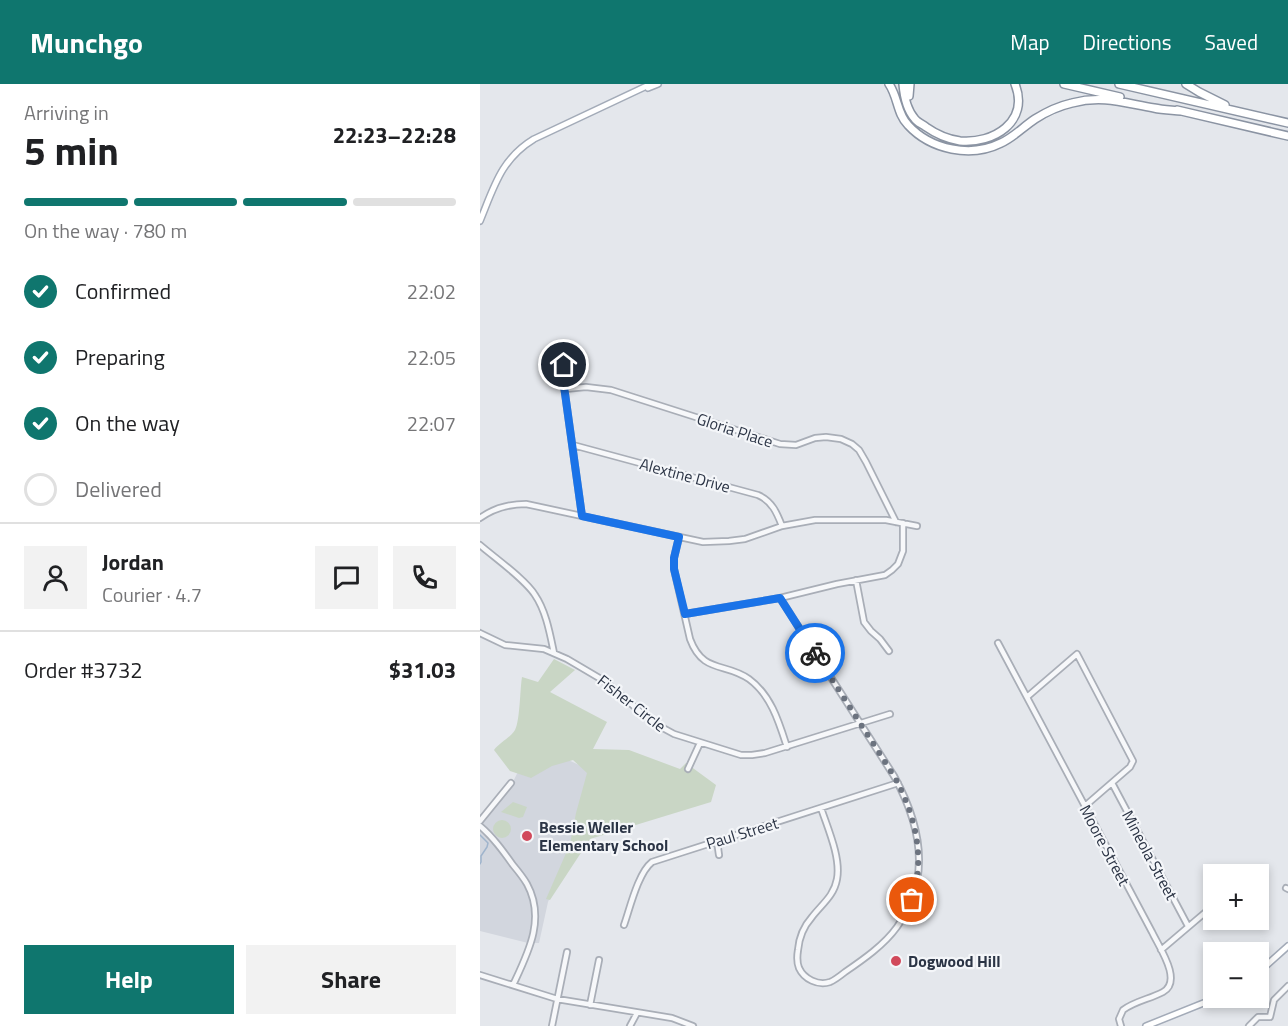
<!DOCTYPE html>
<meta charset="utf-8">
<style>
:root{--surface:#fff;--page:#f2f2f2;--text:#202124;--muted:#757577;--line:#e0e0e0;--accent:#0f766e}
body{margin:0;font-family:"Titillium Web",sans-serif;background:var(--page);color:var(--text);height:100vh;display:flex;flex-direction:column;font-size:22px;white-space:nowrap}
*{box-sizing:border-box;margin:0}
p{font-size:20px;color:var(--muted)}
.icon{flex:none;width:33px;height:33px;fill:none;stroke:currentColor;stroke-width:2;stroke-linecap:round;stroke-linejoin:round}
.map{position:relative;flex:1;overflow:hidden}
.sheet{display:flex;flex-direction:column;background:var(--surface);width:480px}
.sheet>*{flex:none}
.controls{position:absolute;left:723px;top:780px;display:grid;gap:12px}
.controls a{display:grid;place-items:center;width:66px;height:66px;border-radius:0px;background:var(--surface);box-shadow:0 3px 9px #0003;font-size:30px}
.pin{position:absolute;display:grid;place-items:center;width:51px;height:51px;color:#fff;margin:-26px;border:3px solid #fff;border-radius:50%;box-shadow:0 2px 6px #0007}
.courier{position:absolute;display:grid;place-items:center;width:60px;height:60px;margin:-30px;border:4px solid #1a73e8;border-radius:50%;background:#fff;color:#222;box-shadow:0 2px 8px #0007}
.overview em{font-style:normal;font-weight:700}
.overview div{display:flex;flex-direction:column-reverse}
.overview{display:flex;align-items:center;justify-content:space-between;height:102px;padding:0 24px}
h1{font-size:39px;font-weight:700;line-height:45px}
.bar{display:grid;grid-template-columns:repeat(4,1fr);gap:9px 6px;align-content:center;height:72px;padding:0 24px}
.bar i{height:8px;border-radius:4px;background:var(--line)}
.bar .selected{background:var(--accent)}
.bar p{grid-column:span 4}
.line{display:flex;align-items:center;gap:15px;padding:0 24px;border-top:2px solid var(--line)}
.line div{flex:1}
.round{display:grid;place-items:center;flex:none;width:63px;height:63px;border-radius:0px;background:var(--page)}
ol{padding:0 24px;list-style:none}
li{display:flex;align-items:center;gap:18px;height:66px}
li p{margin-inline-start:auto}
li .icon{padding:6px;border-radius:50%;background:var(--accent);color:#fff;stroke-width:4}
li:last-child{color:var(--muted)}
li i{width:33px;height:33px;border:3px solid var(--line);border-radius:50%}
.action{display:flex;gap:12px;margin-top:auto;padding:12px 24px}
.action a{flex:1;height:69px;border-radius:0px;background:var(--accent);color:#fff;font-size:24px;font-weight:700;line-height:69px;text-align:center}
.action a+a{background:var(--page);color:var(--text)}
header{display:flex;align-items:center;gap:36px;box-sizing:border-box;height:84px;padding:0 30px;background:var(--accent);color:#fff}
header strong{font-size:28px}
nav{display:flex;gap:33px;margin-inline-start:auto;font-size:21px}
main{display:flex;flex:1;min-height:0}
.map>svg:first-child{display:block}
.built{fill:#d2d6de}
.green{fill:#c9d6c5}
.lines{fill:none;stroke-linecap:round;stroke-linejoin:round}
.stream{stroke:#9fb4cc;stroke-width:1.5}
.minor-casing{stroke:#a9aeb7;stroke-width:8}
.major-casing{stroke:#a3abb8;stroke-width:8}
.highway-casing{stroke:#8b94a3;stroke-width:10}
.minor{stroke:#f7f8fa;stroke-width:4.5}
.major{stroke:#fff;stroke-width:5}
.highway{stroke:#fff;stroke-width:7}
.done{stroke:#6c737f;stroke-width:6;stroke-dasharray:0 10.8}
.route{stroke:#1a73e8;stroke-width:8}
.poi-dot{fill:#d1495b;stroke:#f4f6f9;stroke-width:2}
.labels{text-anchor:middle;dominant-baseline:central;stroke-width:4.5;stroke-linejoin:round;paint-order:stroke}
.street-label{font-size:16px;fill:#2b3445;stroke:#f4f6f9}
.poi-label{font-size:16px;font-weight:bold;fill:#2b3445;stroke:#f4f6f9;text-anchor:start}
</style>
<header>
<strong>Munchgo</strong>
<nav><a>Map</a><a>Directions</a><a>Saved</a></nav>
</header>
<main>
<section class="sheet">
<div class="overview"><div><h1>5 min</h1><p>Arriving in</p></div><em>22:23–22:28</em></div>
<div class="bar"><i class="selected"></i><i class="selected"></i><i class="selected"></i><i></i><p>On the way · 780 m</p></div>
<ol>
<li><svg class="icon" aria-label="check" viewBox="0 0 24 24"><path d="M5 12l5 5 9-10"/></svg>Confirmed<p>22:02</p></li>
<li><svg class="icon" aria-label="check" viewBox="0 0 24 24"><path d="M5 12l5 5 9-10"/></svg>Preparing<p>22:05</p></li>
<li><svg class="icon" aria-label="check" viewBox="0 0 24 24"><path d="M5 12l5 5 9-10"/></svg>On the way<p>22:07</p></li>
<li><i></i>Delivered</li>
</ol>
<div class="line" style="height:108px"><a class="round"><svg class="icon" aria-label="person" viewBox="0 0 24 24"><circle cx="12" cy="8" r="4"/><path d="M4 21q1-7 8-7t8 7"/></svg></a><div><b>Jordan</b><p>Courier · 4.7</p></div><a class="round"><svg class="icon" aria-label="chat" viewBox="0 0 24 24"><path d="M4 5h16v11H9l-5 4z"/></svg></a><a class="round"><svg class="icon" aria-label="phone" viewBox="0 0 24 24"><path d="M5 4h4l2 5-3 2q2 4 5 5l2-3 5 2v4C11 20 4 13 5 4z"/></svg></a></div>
<div class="line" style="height:78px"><div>Order #3732</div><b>$31.03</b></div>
<div class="action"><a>Help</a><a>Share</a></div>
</section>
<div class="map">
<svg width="808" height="942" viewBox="0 0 808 942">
<rect width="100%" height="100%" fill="#e4e7ec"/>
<!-- built -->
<path class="built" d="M52,659L114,688L92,763L68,818L59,859H48L0,847V741L30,704Z"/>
<!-- green -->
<path class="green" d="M74,575L95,586L70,608L127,638L113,665L149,666L200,685L206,679L236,701L231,718L110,755L70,816L66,815L90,760L96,729L107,689L93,676L72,682L51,694L30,687L14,666C20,658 29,655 35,646C40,637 40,605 42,593L58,598Z
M33,718L47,723L43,733L39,734L21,728Z
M13 745a9 9 0 1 1 18 0a9 9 0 1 1-18 0Z"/>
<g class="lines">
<!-- stream -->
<path class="stream" d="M0,751L8,759L7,763L1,772V778L0,780"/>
<!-- minor casing -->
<g class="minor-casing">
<path id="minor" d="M88,261L84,279L83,295L102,432
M85,305L106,303L131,306L300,360L316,361L335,354L346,353L361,355L372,360L379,366L386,378L416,438
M93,361L278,411C292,417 297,429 302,442
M0,434C14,424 29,420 46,420L223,458L249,457L265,455L302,442L335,436H406L437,442
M199,453L194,474V485L210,555C223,590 245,578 269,595C291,611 299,638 307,663
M0,461C15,474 45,495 55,511C66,527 70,550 74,569
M376,496L384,538L391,547L400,555L409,567
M300,514L414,692C431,723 444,761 437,797C434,814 427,829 417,843C404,861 384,875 365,888C360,892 355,896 350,898C338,902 324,895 319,884C317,879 317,872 318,866C319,854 324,842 332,833C342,820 354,812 357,795C361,774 348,745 341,724
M205,530L300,514L357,500L405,491L412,486L418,480L423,467V439
M0,549L25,561L64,565L87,575L126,598L172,638L194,650L261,671H272L285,669L410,630
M518,559L672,848C679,863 703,897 683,908C670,915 655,917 643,926L639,935L641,942
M547,613L597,570L653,677L650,683L605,722
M208,685L220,659
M632,699L708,842
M0,737L31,699
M0,742C13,753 23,767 33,781C38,787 43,793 47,800C66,835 48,869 33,901
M237,757L239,771
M806,804L808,805
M144,841C150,824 158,789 172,778L418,699
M681,866L734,821
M0,891L77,915L192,934L213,942
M110,921L119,876
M72,942L87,868
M150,942L157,929
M769,942L778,933H790L794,916L808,902"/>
</g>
<!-- major casing -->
<g class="major-casing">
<path id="major" d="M168,4L178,0
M0,137C14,103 21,75 54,55L171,0
M778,889L808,862
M666,942L736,914"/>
</g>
<!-- highway casing -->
<g class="highway-casing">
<path id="highway" d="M409,0C418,13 417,30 428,41C451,66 491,74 521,59C534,53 543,43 555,35C566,28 579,22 592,19C623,11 644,19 674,24C683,26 692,26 701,27
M423,0C424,12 426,25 435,35C437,38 442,40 446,43C456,50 467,55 480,57C513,60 550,38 535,0
M584,0L640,13
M639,0L808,39
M706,0L719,8L745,21
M429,12L430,0
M697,26L808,52"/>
</g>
<!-- minor -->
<use href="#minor" class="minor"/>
<!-- major -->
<use href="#major" class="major"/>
<!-- highway -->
<use href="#highway" class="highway"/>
</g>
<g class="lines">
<!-- done -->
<path class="done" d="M335,569L414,692C435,730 446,774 432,816"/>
<!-- route -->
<path class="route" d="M84,281L83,295L102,432L199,453L194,474V485L205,530L300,514L335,569"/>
</g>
<!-- markers -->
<g class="poi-dot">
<circle cx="47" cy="752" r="6"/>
<circle cx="416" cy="877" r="6"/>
</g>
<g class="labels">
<!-- street labels -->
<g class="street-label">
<text transform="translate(255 346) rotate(18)">Gloria Place</text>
<text transform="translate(205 391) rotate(15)">Alextine Drive</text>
<text transform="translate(152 619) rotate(38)">Fisher Circle</text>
<text transform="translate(262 749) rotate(-17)">Paul Street</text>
<text transform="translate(625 761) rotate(62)">Moore Street</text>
<text transform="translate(670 771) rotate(62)">Mineola Street</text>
</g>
<!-- poi labels -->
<g class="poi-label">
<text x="59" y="743">Bessie Weller<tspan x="59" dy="18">Elementary School</tspan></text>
<text x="428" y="877">Dogwood Hill</text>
</g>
</g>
</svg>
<div class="controls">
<a>+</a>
<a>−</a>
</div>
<div class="pin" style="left:432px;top:816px;background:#ea580c"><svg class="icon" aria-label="bag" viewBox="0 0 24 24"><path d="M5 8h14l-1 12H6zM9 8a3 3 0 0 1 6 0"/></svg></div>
<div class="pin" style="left:84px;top:281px;background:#1f2937"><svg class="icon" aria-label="home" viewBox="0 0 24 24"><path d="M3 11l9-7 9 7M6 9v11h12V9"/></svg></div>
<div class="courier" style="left:335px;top:569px"><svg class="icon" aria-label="bike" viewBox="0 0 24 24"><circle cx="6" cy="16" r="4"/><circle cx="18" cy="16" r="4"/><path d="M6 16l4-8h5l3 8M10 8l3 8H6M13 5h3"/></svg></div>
</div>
</main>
